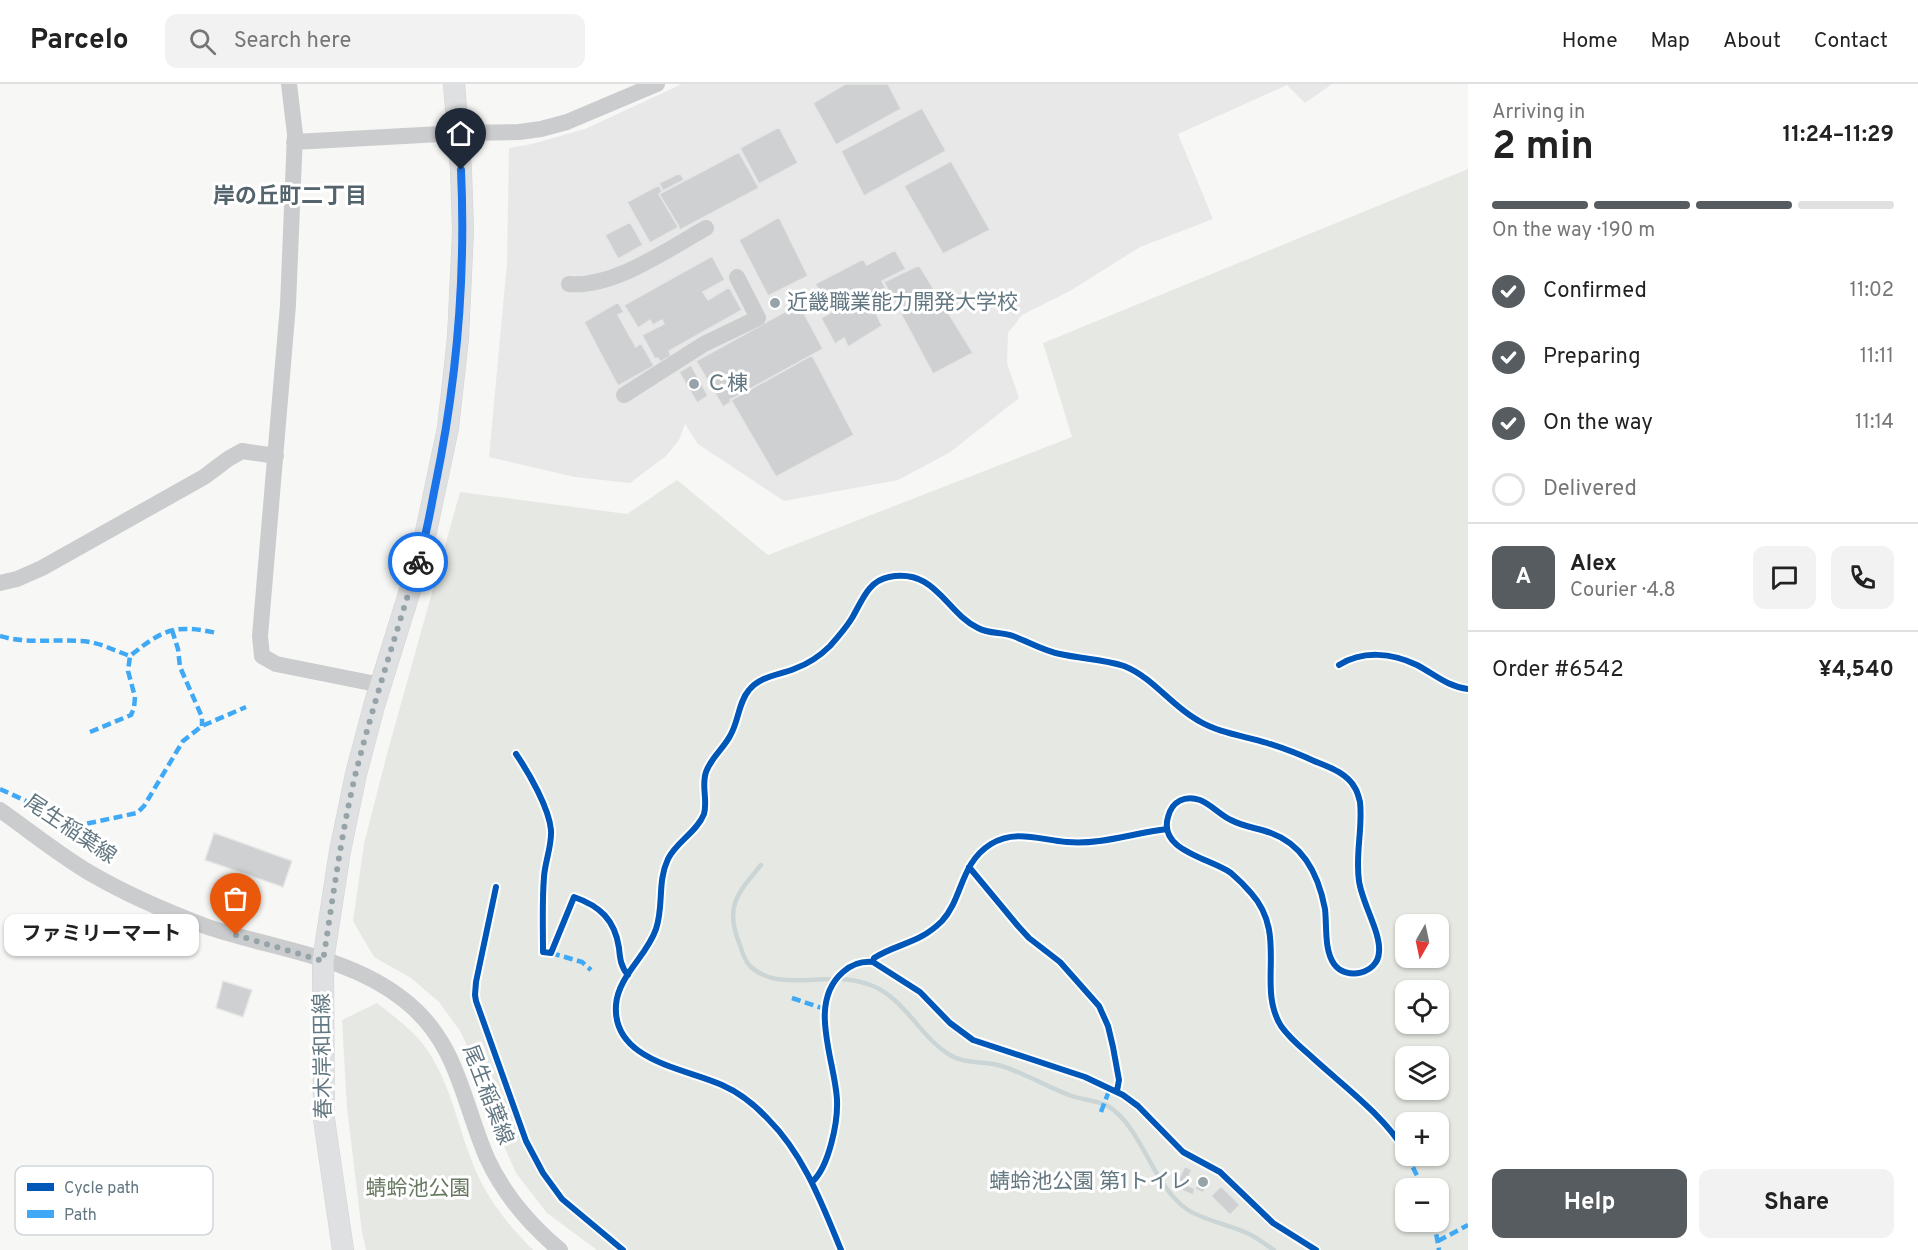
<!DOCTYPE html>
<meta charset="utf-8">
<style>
:root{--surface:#fff;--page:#f2f2f2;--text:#222;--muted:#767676;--line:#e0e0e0;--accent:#565c5f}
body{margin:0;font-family:Overpass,"Noto Sans JP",sans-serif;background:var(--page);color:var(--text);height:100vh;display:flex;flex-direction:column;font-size:22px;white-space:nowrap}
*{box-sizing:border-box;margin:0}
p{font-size:20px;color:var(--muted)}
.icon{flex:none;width:33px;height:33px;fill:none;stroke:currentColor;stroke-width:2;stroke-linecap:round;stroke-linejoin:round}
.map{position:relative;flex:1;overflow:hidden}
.side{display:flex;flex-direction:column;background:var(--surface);width:450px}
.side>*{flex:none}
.needle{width:39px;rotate:189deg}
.tools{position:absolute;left:1395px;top:830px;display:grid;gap:12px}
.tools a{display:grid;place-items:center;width:54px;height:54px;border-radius:12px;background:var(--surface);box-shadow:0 2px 4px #0004;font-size:30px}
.pin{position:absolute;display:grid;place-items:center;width:51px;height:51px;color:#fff;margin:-62px -26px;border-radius:50% 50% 50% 0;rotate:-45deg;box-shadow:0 0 6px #0007}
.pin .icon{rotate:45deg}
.courier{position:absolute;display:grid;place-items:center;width:60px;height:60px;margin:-30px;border:4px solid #1a73e8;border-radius:50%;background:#fff;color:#222;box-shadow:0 2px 8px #0007}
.bubble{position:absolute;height:42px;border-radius:12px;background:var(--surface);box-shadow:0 2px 4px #0004;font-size:20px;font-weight:700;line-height:42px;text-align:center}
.headline em{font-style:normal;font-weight:700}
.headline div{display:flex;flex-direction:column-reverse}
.headline{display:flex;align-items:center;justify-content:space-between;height:102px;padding:0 24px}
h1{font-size:39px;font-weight:700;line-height:45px}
.bar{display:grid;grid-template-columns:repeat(4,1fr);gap:9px 6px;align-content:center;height:72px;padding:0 24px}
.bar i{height:8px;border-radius:4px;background:var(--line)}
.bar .on{background:var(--accent)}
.bar p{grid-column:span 4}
.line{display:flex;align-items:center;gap:15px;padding:0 24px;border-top:2px solid var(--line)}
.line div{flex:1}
.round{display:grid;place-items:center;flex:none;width:63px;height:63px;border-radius:12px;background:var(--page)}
ol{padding:0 24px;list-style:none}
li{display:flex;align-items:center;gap:18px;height:66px}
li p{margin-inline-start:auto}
li .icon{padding:6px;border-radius:50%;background:var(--accent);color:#fff;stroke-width:4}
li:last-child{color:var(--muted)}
li i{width:33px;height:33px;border:3px solid var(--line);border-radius:50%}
.button{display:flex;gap:12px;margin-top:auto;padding:12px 24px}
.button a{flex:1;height:69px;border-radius:12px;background:var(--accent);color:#fff;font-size:24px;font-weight:700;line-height:69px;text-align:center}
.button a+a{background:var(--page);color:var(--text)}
header{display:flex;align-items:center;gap:36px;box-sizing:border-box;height:84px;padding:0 30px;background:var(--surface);border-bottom:2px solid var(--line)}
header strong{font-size:28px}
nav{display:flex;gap:33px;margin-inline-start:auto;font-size:21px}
.search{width:420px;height:54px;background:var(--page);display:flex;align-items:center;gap:15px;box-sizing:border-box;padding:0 21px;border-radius:12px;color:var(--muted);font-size:22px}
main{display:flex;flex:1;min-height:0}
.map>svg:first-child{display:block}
.built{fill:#e7e8e7}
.green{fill:#e6e9e3;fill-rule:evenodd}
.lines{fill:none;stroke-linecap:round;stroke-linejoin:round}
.stream{stroke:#cbd5d6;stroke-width:4.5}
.building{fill:#ced0d1;stroke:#e6e6e6;stroke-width:1.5}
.major-casing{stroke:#d3d4d4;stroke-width:22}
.minor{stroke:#cbcccd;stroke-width:16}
.major{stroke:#dfe0e1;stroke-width:21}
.quiet{stroke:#3fa9f5;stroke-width:4.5;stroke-dasharray:9 4.5;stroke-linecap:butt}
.cycleway-casing{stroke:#fff;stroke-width:10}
.cycleway{stroke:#0057b8;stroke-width:6}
.done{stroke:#96a4aa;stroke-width:6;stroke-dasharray:0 10.8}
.route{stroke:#1a73e8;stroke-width:8}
.poi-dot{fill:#96a4aa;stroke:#fff;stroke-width:2}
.labels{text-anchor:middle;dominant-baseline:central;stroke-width:6;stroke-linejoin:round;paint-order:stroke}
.poi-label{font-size:21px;fill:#627781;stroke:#fff;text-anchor:start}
.street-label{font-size:21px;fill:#627781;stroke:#fff}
.park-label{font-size:21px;fill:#687961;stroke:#fff}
.neighbourhood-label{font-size:22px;font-weight:bold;fill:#54646c;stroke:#fff}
.key{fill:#fff;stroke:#d0d6d9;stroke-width:1.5}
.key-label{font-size:16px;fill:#627781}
</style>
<header>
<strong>Parcelo</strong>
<div class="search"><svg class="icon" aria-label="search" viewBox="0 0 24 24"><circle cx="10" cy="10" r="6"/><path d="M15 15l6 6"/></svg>Search here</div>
<nav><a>Home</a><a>Map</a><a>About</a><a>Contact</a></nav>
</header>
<main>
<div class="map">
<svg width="1468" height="1166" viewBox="0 0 1468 1166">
<rect width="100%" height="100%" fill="#f7f7f6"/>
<!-- built -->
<path class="built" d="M682,0H1332L1305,19L1287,1L1178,50L1213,135L1140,163L1070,207L1022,231L1008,249L1007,279L1019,314L949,369L898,396L784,417L698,360L685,340L679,356L666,372L630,399L575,393L489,373L507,179L509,64L532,60L585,45Z"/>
<!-- green -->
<path class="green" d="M1468,85V1166H597L547,1129L516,1089L497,1046L477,982L460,947L439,918L411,894L374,873L353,837L364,760L387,670L460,408L627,430L677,396L768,471L1072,353L1043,259ZM1406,840H1438V873H1406ZM1406,906H1438V939H1406ZM1406,972H1438V1005H1406ZM1406,1038H1438V1071H1406ZM1406,1104H1438V1137H1406Z
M377,919C396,934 417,949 430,970C452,1005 459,1047 475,1085C488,1116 509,1142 533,1166H366L362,1148L347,1024L342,936Z"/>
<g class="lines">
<!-- stream -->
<path class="stream" d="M761,781C737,810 724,823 740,861C742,868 745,877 750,882C773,904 809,894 837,895C848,895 863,898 873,902C906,916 920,953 950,971C964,980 982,977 998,981C1023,988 1045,1002 1069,1011C1081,1016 1097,1016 1108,1022C1143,1044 1152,1102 1188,1126C1203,1136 1230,1141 1247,1149C1256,1153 1265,1160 1274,1166"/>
</g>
<!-- building -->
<path class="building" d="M845,0H888L901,25L836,61L813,19Z
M922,24L946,67L864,112L841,67Z
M779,43L798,79L759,100L740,64Z
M739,68L759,104L680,146L659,110Z
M951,77L990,146L943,170L904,102Z
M680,89L684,96L663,107L659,99Z
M659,101L662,107L659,110L679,143L650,159L627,118Z
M779,133L808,192L768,212L739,156Z
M630,138L643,161L618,175L605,151Z
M895,166L906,185L882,197L892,216L874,225L882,242L848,263L844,254L835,260L821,234L832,228L815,200L863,175L867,181Z
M712,172L725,196L703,208L708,216L729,203L742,226L669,267L671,272L660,278L658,274L655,275L642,251L664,240L662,236L653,241L650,236L638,244L624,221Z
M919,181L973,269L933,290L884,198Z
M618,218L624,228L618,231L636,263L641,259L654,282L618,302L584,238Z
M799,220L823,265L730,316L731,318L723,323L696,277Z
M812,271L854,351L776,393L731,316Z
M691,281L708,312L697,319L679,288Z
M214,749L292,777L283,803L205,776Z
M223,897L252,906L243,933L216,924Z
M1185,1082L1192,1086L1185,1100L1195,1105L1202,1091L1210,1094L1203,1109L1195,1105L1193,1111L1181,1106L1184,1100L1178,1097Z
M1221,1102L1240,1121L1230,1131L1211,1112Z"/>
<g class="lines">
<!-- major casing -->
<g class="major-casing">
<path id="major" d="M343,1166L324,1035L323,877L340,767L356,690L374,622L421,471L448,344L458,254L463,147L461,86L454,0"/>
</g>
<!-- minor -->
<path class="minor" d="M289,0L295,50L288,221L260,552L262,572L276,580L381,601
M294,58L459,49L519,48L541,45L567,38L657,0
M569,200C614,204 668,165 706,144
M624,311L704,260L758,234L737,193
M0,499L17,495L42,484L204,393L228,375L242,367L276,372
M0,726C30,747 58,770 90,789C126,810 165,827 205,842C271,865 348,871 404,916C458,958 462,1016 487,1074C504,1111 529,1140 560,1166"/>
<!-- major -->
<use href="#major" class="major"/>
<!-- quiet -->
<path class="quiet" d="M172,546L178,565L180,583L202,633V642
M0,552C27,560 53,555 80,557C97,557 115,567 130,572C163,545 175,540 217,549
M90,648L131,631L134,624L135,613L128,587L130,572
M0,705L70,737L85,740L137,729L144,722L183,657L202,642L246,623
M551,869L582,878L591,886
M792,914L825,925
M1101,1028L1110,1004
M1407,1071L1423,1104
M1434,1137L1439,1166
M1438,1157L1468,1141"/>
<!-- cycleway casing -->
<g class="cycleway-casing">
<path id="cycleway" d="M1339,581C1363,566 1392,569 1417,581C1434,590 1448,603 1468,605
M516,670C529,689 549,724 551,746C552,762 545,777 544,793C542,817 543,843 543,868L551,869L574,813C600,822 615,836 619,864C620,875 621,883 628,891
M969,783L1018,842L1029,854L1060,878L1099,922L1108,942L1113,963L1119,996L1117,1007
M496,803L476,898L475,911L476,917L526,1057L543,1089L562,1115L623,1166
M873,878L874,874C898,859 919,860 942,837C963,814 960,779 991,760C1016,745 1040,756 1067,758C1101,761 1133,749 1167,745
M812,1098C829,1083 838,1038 837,1016C835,976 807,919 843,888C852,880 861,877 873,878L920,908L950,939L973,956L1085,993L1123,1011L1138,1022L1183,1068L1220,1088L1273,1139L1316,1166
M841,1166C822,1120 804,1071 768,1035C755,1021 740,1009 722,1001C685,984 612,977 616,921C618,892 647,872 656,845C664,822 657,798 668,775C676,758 697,748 704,730C708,716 701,702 706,688C711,674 723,665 730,652C739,637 738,619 749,606C760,592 779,591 794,585C808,580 820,572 830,562C838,553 846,544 852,534C862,517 868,497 889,493C936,484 945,528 978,544C989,550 1002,548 1013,552C1029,558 1044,567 1060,570C1082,575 1103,575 1124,582C1154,594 1171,622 1199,637C1219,649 1245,652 1267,659C1283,664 1299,670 1314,677C1329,683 1347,689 1355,704C1357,707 1359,714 1360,718C1363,744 1355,770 1359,797C1362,819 1381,849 1379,868C1378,890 1346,897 1334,880C1324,866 1327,842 1325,825C1319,793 1304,761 1271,749C1258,744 1244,743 1231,736C1220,731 1212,721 1200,716C1185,711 1172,717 1168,733C1158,767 1210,774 1231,789C1238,795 1245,802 1251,809C1289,851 1256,902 1281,942C1290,955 1303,965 1314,975C1346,1004 1383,1031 1406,1068"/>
</g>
<!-- cycleway -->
<use href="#cycleway" class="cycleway"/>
</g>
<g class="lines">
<!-- done -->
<path class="done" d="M236,851L323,877C333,814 341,750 356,688C374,617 397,548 418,478"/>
<!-- route -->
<path class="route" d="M418,478C426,454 430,428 435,403C457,297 466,194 461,86"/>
</g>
<!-- markers -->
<g class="poi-dot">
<circle cx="775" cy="219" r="6"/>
<circle cx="694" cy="300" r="6"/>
<circle cx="1203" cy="1098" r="6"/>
</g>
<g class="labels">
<!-- poi labels -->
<g class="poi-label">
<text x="787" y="219">近畿職業能力開発大学校</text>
<text x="706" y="300">Ｃ棟</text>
<text x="1191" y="1098" text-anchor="end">蜻蛉池公園 第1トイレ</text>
</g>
<!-- street labels -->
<g class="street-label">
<text transform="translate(70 746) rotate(34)">尾生稲葉線</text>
<text transform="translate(324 972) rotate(-91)">春木岸和田線</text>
<text transform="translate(487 1011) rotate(69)">尾生稲葉線</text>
</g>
<!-- park labels -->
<g class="park-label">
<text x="418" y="1105">蜻蛉池公園</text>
</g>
<!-- neighbourhood labels -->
<g class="neighbourhood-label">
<text x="290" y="113">岸の丘町二丁目</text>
</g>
</g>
<!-- legend -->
<rect x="15" y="1082" width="198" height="69" rx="9" class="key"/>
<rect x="27" y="1099" width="27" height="8" fill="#0057b8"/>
<rect x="27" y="1126" width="27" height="8" fill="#3fa9f5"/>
<g class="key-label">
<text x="64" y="1109">Cycle path</text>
<text x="64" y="1136">Path</text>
</g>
</svg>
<div class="tools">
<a><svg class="needle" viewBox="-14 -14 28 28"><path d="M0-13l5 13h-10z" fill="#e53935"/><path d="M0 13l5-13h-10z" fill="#767676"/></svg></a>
<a><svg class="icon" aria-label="locate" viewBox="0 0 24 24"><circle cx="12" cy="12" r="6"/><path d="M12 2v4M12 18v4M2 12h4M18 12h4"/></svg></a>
<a><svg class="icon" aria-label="layers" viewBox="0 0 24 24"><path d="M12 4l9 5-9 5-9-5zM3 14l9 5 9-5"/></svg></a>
<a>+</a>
<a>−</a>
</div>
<div class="pin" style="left:236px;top:851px;background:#ea580c"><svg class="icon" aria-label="bag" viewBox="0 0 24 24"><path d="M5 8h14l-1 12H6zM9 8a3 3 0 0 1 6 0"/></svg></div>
<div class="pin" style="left:461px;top:86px;background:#1f2937"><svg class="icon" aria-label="home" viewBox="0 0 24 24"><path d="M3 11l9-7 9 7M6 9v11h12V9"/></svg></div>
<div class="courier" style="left:418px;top:478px"><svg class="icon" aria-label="bike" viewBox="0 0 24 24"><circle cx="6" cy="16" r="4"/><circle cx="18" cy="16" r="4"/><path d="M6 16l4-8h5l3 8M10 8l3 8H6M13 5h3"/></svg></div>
<div class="bubble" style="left:4px;top:830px;width:195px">ファミリーマート</div>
</div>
<section class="side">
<div class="headline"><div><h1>2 min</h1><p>Arriving in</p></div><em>11:24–11:29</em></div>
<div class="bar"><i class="on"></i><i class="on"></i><i class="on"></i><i></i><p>On the way · 190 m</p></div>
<ol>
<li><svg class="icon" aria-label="check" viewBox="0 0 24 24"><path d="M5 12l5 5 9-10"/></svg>Confirmed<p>11:02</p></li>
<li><svg class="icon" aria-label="check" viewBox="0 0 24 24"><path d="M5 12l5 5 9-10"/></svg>Preparing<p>11:11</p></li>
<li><svg class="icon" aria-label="check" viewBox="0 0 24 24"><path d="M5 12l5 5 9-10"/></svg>On the way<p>11:14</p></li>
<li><i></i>Delivered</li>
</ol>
<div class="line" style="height:108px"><b class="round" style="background:var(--accent);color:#fff">A</b><div><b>Alex</b><p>Courier · 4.8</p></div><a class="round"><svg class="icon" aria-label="chat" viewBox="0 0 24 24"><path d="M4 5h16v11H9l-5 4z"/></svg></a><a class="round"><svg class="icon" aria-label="phone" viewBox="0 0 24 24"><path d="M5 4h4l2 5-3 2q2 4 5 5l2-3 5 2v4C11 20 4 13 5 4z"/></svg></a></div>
<div class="line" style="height:78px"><div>Order #6542</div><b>¥4,540</b></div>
<div class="button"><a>Help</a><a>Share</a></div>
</section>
</main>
